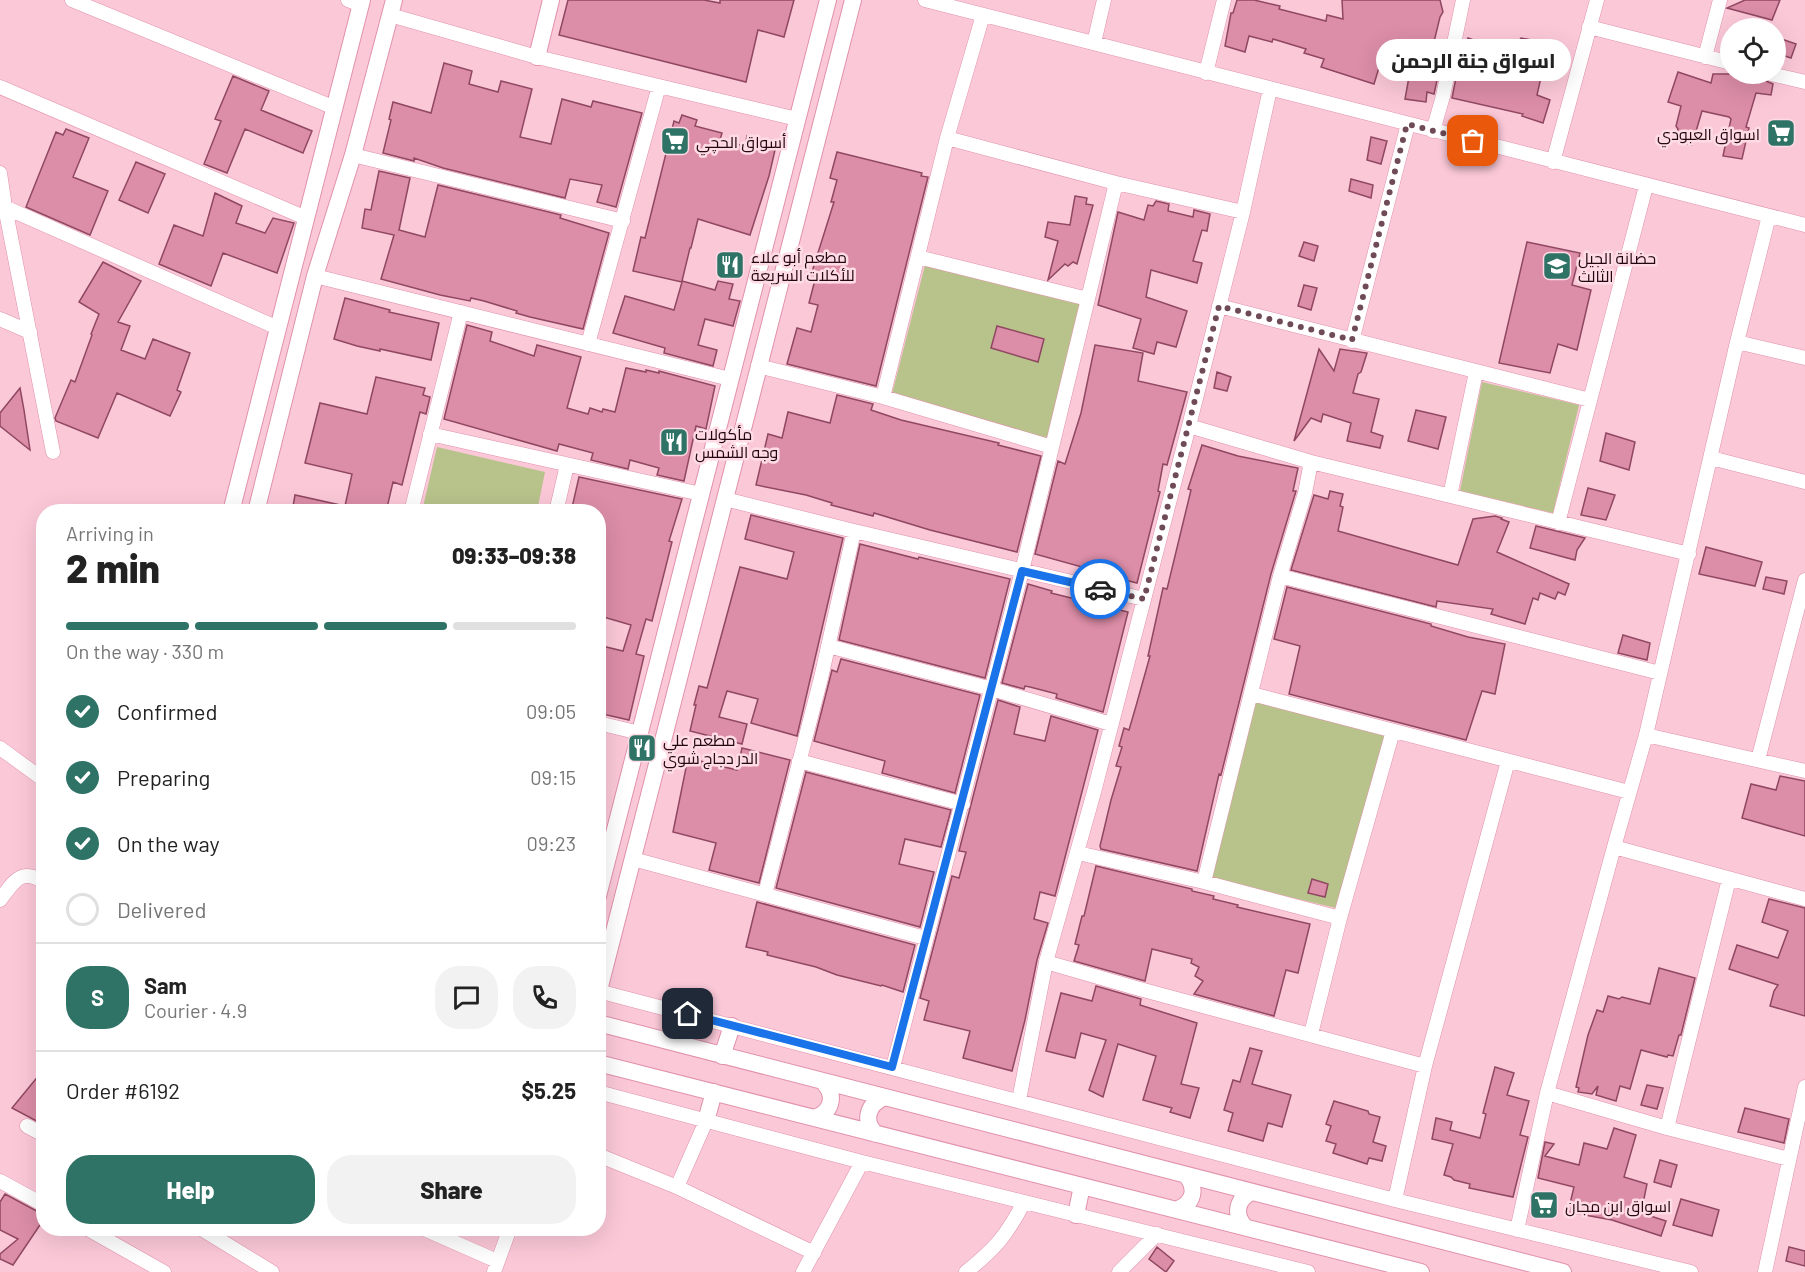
<!DOCTYPE html>
<meta charset="utf-8">
<style>
:root{--surface:#fff;--page:#f2f2f2;--text:#222;--muted:#767676;--line:#e0e0e0;--accent:#2f7366}
body{margin:0;font-family:Barlow,Cairo,sans-serif;background:var(--page);color:var(--text);height:100vh;display:flex;flex-direction:column;font-size:22px;white-space:nowrap}
*{box-sizing:border-box;margin:0}
p{font-size:20px;color:var(--muted)}
.icon{flex:none;width:33px;height:33px;fill:none;stroke:currentColor;stroke-width:2;stroke-linecap:round;stroke-linejoin:round}
.map{position:relative;flex:1;overflow:hidden}
.panel{position:absolute;left:36px;top:504px;width:570px;height:732px;display:flex;flex-direction:column;background:var(--surface);border-radius:24px;box-shadow:0 6px 24px #0002}
.panel>*{flex:none}
.fabs{position:absolute;left:1720px;top:18px;display:grid;gap:12px}
.fabs a{display:grid;place-items:center;width:66px;height:66px;border-radius:50%;background:var(--surface);box-shadow:0 6px 24px #0002;font-size:30px}
.pin{position:absolute;display:grid;place-items:center;width:51px;height:51px;color:#fff;margin:-26px;border-radius:12px;box-shadow:0 3px 9px #0006}
.courier{position:absolute;display:grid;place-items:center;width:60px;height:60px;margin:-30px;border:4px solid #1a73e8;border-radius:50%;background:#fff;color:#222;box-shadow:0 2px 8px #0007}
.bubble{position:absolute;height:42px;border-radius:21px;background:var(--surface);box-shadow:0 6px 24px #0002;font-size:20px;font-weight:800;line-height:42px;text-align:center}
.overview em{font-style:normal;font-weight:800}
.overview div{display:flex;flex-direction:column-reverse}
.overview{display:flex;align-items:center;justify-content:space-between;height:102px;padding:0 30px}
h1{font-size:39px;font-weight:800;line-height:45px}
.bar{display:grid;grid-template-columns:repeat(4,1fr);gap:9px 6px;align-content:center;height:72px;padding:0 30px}
.bar i{height:8px;border-radius:4px;background:var(--line)}
.bar .active{background:var(--accent)}
.bar p{grid-column:span 4}
.line{display:flex;align-items:center;gap:15px;padding:0 30px;border-top:2px solid var(--line)}
.line div{flex:1}
.round{display:grid;place-items:center;flex:none;width:63px;height:63px;border-radius:24px;background:var(--page)}
ol{padding:0 30px;list-style:none}
li{display:flex;align-items:center;gap:18px;height:66px}
li p{margin-inline-start:auto}
li .icon{padding:6px;border-radius:50%;background:var(--accent);color:#fff;stroke-width:4}
li:last-child{color:var(--muted)}
li i{width:33px;height:33px;border:3px solid var(--line);border-radius:50%}
.button{display:flex;gap:12px;margin-top:auto;padding:12px 30px}
.button a{flex:1;height:69px;border-radius:24px;background:var(--accent);color:#fff;font-size:24px;font-weight:800;line-height:69px;text-align:center}
.button a+a{background:var(--page);color:var(--text)}
.map>svg:first-child{display:block}
.green{fill:#b7c38a}
.building{fill:#dc8da7;stroke:#904862;stroke-width:1.5}
.lines{fill:none;stroke-linecap:round;stroke-linejoin:round}
.minor-casing{stroke:#e191ac;stroke-width:15}
.tertiary-casing{stroke:#e191ac;stroke-width:18}
.minor{stroke:#fff;stroke-width:14}
.tertiary{stroke:#fff;stroke-width:16}
.done{stroke:#6f4b57;stroke-width:6;stroke-dasharray:0 10.8}
.route{stroke:#1a73e8;stroke-width:8}
.labels{text-anchor:middle;dominant-baseline:central;stroke-width:5;stroke-linejoin:round;paint-order:stroke}
.poi-label{font-size:16px;fill:#230712;stroke:#fedbe5;text-anchor:start}
</style>
<div class="map">
<svg width="1805" height="1272" viewBox="0 0 1805 1272">
<rect width="100%" height="100%" fill="#fbc8d8"/>
<!-- green -->
<path class="green" d="M925,265L1080,304L1047,438L891,398Z
M1482,382L1579,405L1553,513L1460,491Z
M437,447L545,472L537,511H422Z
M1253,700L1387,734L1336,908L1211,878Z"/>
<!-- building -->
<path class="building" d="M568,0H704L720,3V0H794L784,37L758,30L746,82L559,35Z
M1237,0H1254L1280,6L1279,9L1326,21L1327,15L1343,19L1342,0H1440L1443,12L1440,17L1432,50L1443,53L1434,94L1427,92L1426,102L1405,99L1414,49L1385,48L1374,84L1321,67L1324,59L1304,53L1306,49L1273,39L1272,42L1249,36L1245,52L1225,46L1231,13H1233Z
M1745,0H1780L1772,20L1727,8Z
M1776,37L1796,44L1791,58L1776,53Z
M1468,38L1511,53L1521,38L1552,44L1548,65L1544,64L1537,95L1550,100L1543,123L1522,116L1523,114L1452,98L1460,58Z
M444,63L472,71L469,84L498,92L501,81L532,89L520,137L551,144L562,99L591,107L593,101L642,113L616,207L597,202L602,185L570,179L565,198L443,168L414,158V161L383,153L391,120L389,119L393,102L431,113Z
M1678,72L1711,83L1713,74H1749L1773,84L1771,95L1756,93L1746,127L1749,128L1742,159L1723,156L1731,119L1729,117L1702,111L1692,145L1675,140L1678,129L1676,126L1681,106L1668,102Z
M233,76L269,91L261,110L312,131L303,153L245,129L227,173L204,164L221,121L215,119Z
M682,115L697,120L695,126L722,133L720,140L745,146L747,136L765,140L763,148L775,150L769,176L750,235L698,219L691,248H690L682,281L715,290L718,281L733,284L729,299L740,301L733,326L705,319L698,345L717,350L713,366L664,353L665,348L613,333L625,296L674,310L682,282L633,271L641,237L645,238L674,121L679,123Z
M66,129L89,138L73,177L108,191L90,235L26,207L56,132L63,135Z
M1371,137L1387,141L1381,164L1367,160Z
M837,152L922,173L921,176L928,177L876,386L787,364L797,328L811,332L818,305L809,303L816,276L811,275L834,202H831L837,180L830,178Z
M136,162L165,174L148,213L119,200Z
M379,171L410,178L399,230L425,237L438,185L561,215L560,218L609,233L583,329L530,317L516,313L517,311L484,301L471,298L470,301L440,295L381,279L394,235L362,228L365,209L371,210Z
M1351,179L1373,185L1371,198L1349,191Z
M215,193L242,206L236,223L265,233L273,218L294,223L277,273L223,253L211,286L159,264L174,225L203,236Z
M1075,196L1087,198L1086,204L1093,205L1077,264L1073,262L1068,266L1065,264L1048,280L1058,241L1045,237L1048,222L1070,225Z
M1156,201L1169,204L1168,211L1193,217L1194,210L1210,214L1207,231L1202,230L1193,261L1202,263L1197,283L1151,270L1146,297L1187,311L1176,347L1157,342L1154,354L1133,348L1141,319L1098,305L1118,212L1144,220L1148,205L1153,206Z
M1304,242L1318,246L1314,261L1299,256Z
M1527,242L1580,253L1572,285L1591,290L1577,350L1558,344L1550,373L1499,363Z
M103,262L141,281L118,322L130,326L121,350L145,359L153,339L190,353L177,390L181,392L170,416L117,393L98,438L56,421L55,418L71,380L75,382L92,335L91,334L99,314L79,302Z
M1304,285L1317,288L1311,310L1298,306Z
M345,298L390,310L389,312L439,323L431,360L380,349V351L357,346L334,339Z
M467,325L492,332L490,341L534,356L537,345L581,357L567,408L588,414L590,408L602,412L603,409L615,412L626,368L646,372V370L659,373V371L715,386L706,429L696,426L684,481L657,475L659,468L630,460L628,469L591,460L593,453L559,444L557,451L444,419Z
M997,326L1044,339L1038,362L991,348Z
M1095,345L1143,353L1138,381L1187,392L1167,465L1163,464L1158,491L1160,492L1137,583L1093,572V570L1035,554L1058,461L1065,464L1081,413Z
M1319,349L1334,371L1340,349L1367,353L1361,372L1358,374L1353,393L1379,399L1371,432L1383,436L1380,448L1347,441L1351,423L1323,414L1321,422L1311,418L1294,441Z
M1217,372L1231,377L1227,391L1214,388Z
M376,377L425,388L423,395L430,397L426,414L420,412L402,485L393,482L386,512H292L295,495L345,506L352,474L305,463L320,403L367,414Z
M20,388L24,410L30,450L0,426V413Z
M837,395L873,404L871,410L901,420L999,443L998,445L1041,456L1017,552L930,530L874,513L873,516L831,505L832,503L806,495L756,485L768,434L782,438L788,412L830,423Z
M1416,410L1446,417L1438,449L1408,441Z
M1606,433L1635,442L1629,470L1600,461Z
M1202,445L1238,456L1298,468L1293,491H1296L1271,574L1221,775L1219,774L1197,871L1101,849L1100,846L1111,800L1121,767L1116,766L1122,747L1119,746L1124,728L1129,730L1136,706L1150,656H1148L1163,588L1167,589L1191,490L1188,489Z
M579,477L682,499L669,541L672,542L652,621L646,619L636,654L644,656L629,720L598,713V645L623,651L631,625L600,616L604,603L598,602V512H571Z
M1588,488L1615,495L1606,520L1581,515Z
M1330,491L1343,494L1340,506L1343,507L1338,531L1458,565L1473,519L1495,516L1502,518L1501,519L1509,522L1497,552L1569,584L1565,595L1558,592L1555,599L1540,593L1538,600L1533,598L1525,624L1491,614L1493,609L1437,601L1436,607L1291,570L1314,495L1328,499Z
M751,515L843,538L797,736L751,723L758,699L727,691L719,717L747,724L742,744L690,731L696,705H694L699,686L707,688L740,567L787,579L794,552L745,539Z
M1536,526L1585,538L1577,550L1575,560L1530,548Z
M860,544L918,559L919,557L1010,579L985,678L839,640Z
M1706,547L1762,562L1755,586L1699,574Z
M1766,577L1787,581L1784,594L1763,589Z
M1028,584L1052,591L1051,593L1128,612L1103,712L1056,698L1057,694L1030,687L1025,686L1024,689L1002,683Z
M1287,587L1431,624V626L1468,637L1505,644L1495,694L1482,691L1466,740L1289,694L1300,646L1274,639Z
M1623,635L1650,643L1647,660L1618,653Z
M841,659L980,695L955,793L882,773L885,761L814,741L832,670L837,672Z
M998,700L1020,707L1014,734L1045,741L1051,716L1098,730L1055,896L1040,892L1034,919L1048,923L1037,960L1025,1020L1012,1071L963,1058L970,1031L924,1020L929,1001L920,998L952,876L959,878L966,852L959,851Z
M742,748L790,760L759,883L709,870L716,843L673,832L688,758L737,770Z
M806,772L951,810L941,847L905,839L899,864L934,872L920,927L776,888Z
M1780,776L1805,781V836L1742,818L1751,784L1776,790Z
M1096,866L1192,889V891L1214,896L1213,899L1238,905L1237,907L1310,924L1298,973L1286,970L1274,1016L1194,994L1203,981L1195,976L1199,967L1191,963L1192,959L1152,949L1145,981L1074,961L1079,945L1075,944L1082,916H1084Z
M1312,879L1328,884L1325,897L1308,893Z
M1769,899L1805,908V1016L1770,1006L1774,991L1778,985L1729,969L1737,945L1778,958L1788,931L1762,922Z
M757,902L915,945L903,992L882,985L881,986L837,975L816,967L767,955L768,952L746,947Z
M1659,968L1695,978L1681,1035H1679L1673,1056L1668,1055L1667,1057L1641,1050L1630,1089L1620,1086L1616,1101L1596,1095L1598,1086L1592,1094L1578,1092L1579,1088L1576,1087L1588,1035L1597,1010L1603,1012L1608,996L1619,999L1622,997L1650,1004Z
M1096,986L1141,999L1140,1005L1197,1023L1181,1084L1199,1088L1190,1118L1170,1112L1172,1108L1143,1100L1156,1056L1118,1044L1103,1097L1089,1090L1106,1040L1081,1033L1075,1058L1046,1051L1061,993L1092,1001Z
M1250,1048L1262,1051L1252,1084L1291,1095L1282,1127L1268,1123L1263,1141L1228,1131L1233,1113L1224,1110L1233,1080L1240,1082Z
M1495,1067L1514,1073L1507,1095L1529,1101L1520,1135L1528,1137L1513,1197L1469,1188L1470,1184L1454,1180L1451,1177L1444,1175L1453,1144L1432,1139L1436,1118L1452,1122L1450,1130L1480,1138L1486,1114L1483,1113Z
M44,1069V1125L12,1108Z
M1647,1085L1663,1088L1657,1109L1641,1105Z
M1334,1101L1368,1111L1369,1114L1380,1117L1373,1142L1386,1146L1382,1161L1369,1158L1367,1164L1333,1153L1336,1144L1326,1141L1331,1126L1326,1124Z
M1745,1108L1789,1119L1784,1143L1738,1132Z
M1614,1128L1636,1135L1624,1177L1647,1184L1641,1213L1666,1221L1661,1236L1612,1220L1568,1212L1574,1187L1538,1178L1545,1142L1554,1144L1545,1156L1579,1165L1584,1143L1607,1149Z
M1660,1160L1677,1165L1671,1187L1654,1182Z
M5,1194L44,1215V1219L13,1265L0,1259V1254L18,1239L0,1230V1202Z
M1681,1199L1719,1210L1712,1236L1673,1225Z
M1157,1247L1174,1261L1166,1272L1149,1259Z
M1789,1247L1805,1251V1266L1786,1261Z"/>
<g class="lines">
<!-- minor casing -->
<g class="minor-casing">
<path id="minor" d="M72,0L335,108
M348,0L361,5
M925,0L1805,225
M390,15L537,57L797,119
M1589,27L1731,63
M1094,43L1104,0
M1705,57L1720,0
M1206,73L1224,0
M1771,74L1805,82
M0,87L306,218
M1433,131L1443,96L1463,0
M947,138L1116,183L1243,212
M353,155L623,221
M1553,162L1597,0
M0,173L5,207L53,452
M0,205L278,328
M918,257L1088,299
M315,276L730,379
M1219,306L1590,400
M0,319L30,332
M1352,341L1408,124
M1737,342L1805,358
M588,344L659,86
M758,366L883,397L1052,447
M883,397L947,138L983,15
M1189,426L1311,462L1689,554
M430,434L701,494
M1711,458L1805,482
M1450,496L1476,372
M725,499L854,531L1144,599
M411,512L461,312
M556,512L567,465
M1558,523L1646,186
M1280,576L1660,673
M828,646L992,689L1111,724
M1252,694L1629,792
M598,723L640,733
M1646,735L1805,771
M0,748L44,780
M1758,760L1805,580
M799,761L963,804
M1614,847L1805,899
M1078,853L1204,882L1340,918
M633,859L925,938
M1204,882L1280,576L1305,493L1311,462
M765,894L821,678L854,531
M0,900C14,882 20,867 44,882
M1046,962L1136,988L1425,1066
M598,991L1395,1200L1691,1272
M1311,1034L1340,918L1393,731
M893,1067L1022,571L1116,183
M598,1092L862,1162L1308,1272
M1547,1093L1667,1128L1789,1159
M1019,1100L1046,962L1094,792L1189,426L1243,212L1270,89
M27,1126L44,1135
M1667,1128L1729,879
M598,1155L677,1187L814,1253
M0,1181L44,1205
M677,1187L706,1121
M1395,1200L1425,1066L1508,761
M86,1228L164,1272
M200,1228L272,1272
M422,1228L497,1261
M1517,1230L1547,1093L1614,847L1646,735L1737,342L1769,216
M494,1272L510,1228
M803,1272L862,1162
M966,1272C995,1249 1007,1235 1024,1202
M1119,1272L1157,1234
M1765,1272L1805,1087"/>
</g>
<!-- tertiary casing -->
<g class="tertiary-casing">
<path id="tertiary" d="M537,57L551,0
M231,512L362,0
M256,512L315,276L353,155L394,0
M598,896L828,0
M598,994L853,0
M598,1023C919,1108 1242,1187 1563,1272
M722,1056L732,1026
M598,1063L1421,1272
M814,1118C831,1113 836,1097 825,1084
M706,1121L714,1092
M876,1134C863,1122 867,1105 883,1098
M1178,1209C1194,1203 1197,1188 1186,1175
M1076,1215L1082,1186
M1245,1227C1234,1215 1236,1199 1252,1192"/>
</g>
<!-- minor -->
<use href="#minor" class="minor"/>
<!-- tertiary -->
<use href="#tertiary" class="tertiary"/>
</g>
<g class="lines">
<!-- done -->
<path class="done" d="M1100,589L1144,599L1219,306L1352,340L1407,124L1473,141"/>
<!-- route -->
<path class="route" d="M688,1014L892,1067L1022,571L1100,589"/>
</g>
<!-- icons -->
<defs>
<g id="supermarket-square" transform="scale(1.5)"><rect x="-9" y="-9" width="18" height="18" rx="4" fill="#2f7366" stroke="#fedbe5"/><path d="M-6-5.5h2.5l.6 2H6L4.5 2H-2.5L-4.4-4H-6ZM-1.5 3.2a1.3 1.3 0 1 0 .1 0ZM3 3.2a1.3 1.3 0 1 0 .1 0Z" fill="#fff"/></g>
<g id="restaurant-square" transform="scale(1.5)"><rect x="-9" y="-9" width="18" height="18" rx="4" fill="#2f7366" stroke="#fedbe5"/><path d="M-5-6h1v4h1v-4h1v4h1v-4h1v5L-1.5 .5V6h-2V.5L-5-1ZM5-6V6H3V1.5H1.5Q1.5-4 5-6Z" fill="#fff"/></g>
<g id="school-square" transform="scale(1.5)"><rect x="-9" y="-9" width="18" height="18" rx="4" fill="#2f7366" stroke="#fedbe5"/><path d="M0-5L7-2L0 1L-7-2ZM-4 1L0 2.5L4 1V4Q0 6-4 4Z" fill="#fff"/></g>
</defs>
<g fill-rule="evenodd">
<use href="#supermarket-square" x="1781" y="133"/>
<use href="#supermarket-square" x="675" y="141"/>
<use href="#restaurant-square" x="730" y="265"/>
<use href="#school-square" x="1557" y="266"/>
<use href="#restaurant-square" x="674" y="442"/>
<use href="#restaurant-square" x="642" y="748"/>
<use href="#supermarket-square" x="1544" y="1205"/>
</g>
<g class="labels">
<!-- poi labels -->
<g class="poi-label">
<text x="1760" y="133" text-anchor="end">اسواق العبودي</text>
<text x="696" y="141">أسواق الحچي</text>
<text x="751" y="256">مطعم أبو علاء<tspan x="751" dy="18">للأكلات السريعة</tspan></text>
<text x="1578" y="257">حضانة الجيل<tspan x="1578" dy="18">الثالث</tspan></text>
<text x="695" y="433">مأكولات<tspan x="695" dy="18">وجه الشمس</tspan></text>
<text x="663" y="739">مطعم علي<tspan x="663" dy="18">الدر دجاج شوي</tspan></text>
<text x="1565" y="1205">اسواق ابن مجان</text>
</g>
</g>
</svg>
<div class="fabs">
<a><svg class="icon" aria-label="locate" viewBox="0 0 24 24"><circle cx="12" cy="12" r="6"/><path d="M12 2v4M12 18v4M2 12h4M18 12h4"/></svg></a>
</div>
<div class="pin" style="left:1473px;top:141px;background:#ea580c"><svg class="icon" aria-label="bag" viewBox="0 0 24 24"><path d="M5 8h14l-1 12H6zM9 8a3 3 0 0 1 6 0"/></svg></div>
<div class="pin" style="left:688px;top:1014px;background:#1f2937"><svg class="icon" aria-label="home" viewBox="0 0 24 24"><path d="M3 11l9-7 9 7M6 9v11h12V9"/></svg></div>
<div class="courier" style="left:1100px;top:589px"><svg class="icon" aria-label="car" viewBox="0 0 24 24"><path d="M5 17H2v-5l4-1 3-4h7l3 4 3 1v5h-3M9 17h6M6 11h13"/><circle cx="7" cy="17" r="2"/><circle cx="17" cy="17" r="2"/></svg></div>
<div class="bubble" style="left:1376px;top:39px;width:195px">اسواق جنة الرحمن</div>
<section class="panel">
<div class="overview"><div><h1>2 min</h1><p>Arriving in</p></div><em>09:33–09:38</em></div>
<div class="bar"><i class="active"></i><i class="active"></i><i class="active"></i><i></i><p>On the way · 330 m</p></div>
<ol>
<li><svg class="icon" aria-label="check" viewBox="0 0 24 24"><path d="M5 12l5 5 9-10"/></svg>Confirmed<p>09:05</p></li>
<li><svg class="icon" aria-label="check" viewBox="0 0 24 24"><path d="M5 12l5 5 9-10"/></svg>Preparing<p>09:15</p></li>
<li><svg class="icon" aria-label="check" viewBox="0 0 24 24"><path d="M5 12l5 5 9-10"/></svg>On the way<p>09:23</p></li>
<li><i></i>Delivered</li>
</ol>
<div class="line" style="height:108px"><b class="round" style="background:var(--accent);color:#fff">S</b><div><b>Sam</b><p>Courier · 4.9</p></div><a class="round"><svg class="icon" aria-label="chat" viewBox="0 0 24 24"><path d="M4 5h16v11H9l-5 4z"/></svg></a><a class="round"><svg class="icon" aria-label="phone" viewBox="0 0 24 24"><path d="M5 4h4l2 5-3 2q2 4 5 5l2-3 5 2v4C11 20 4 13 5 4z"/></svg></a></div>
<div class="line" style="height:78px"><div>Order #6192</div><b>$5.25</b></div>
<div class="button"><a>Help</a><a>Share</a></div>
</section>
</div>
